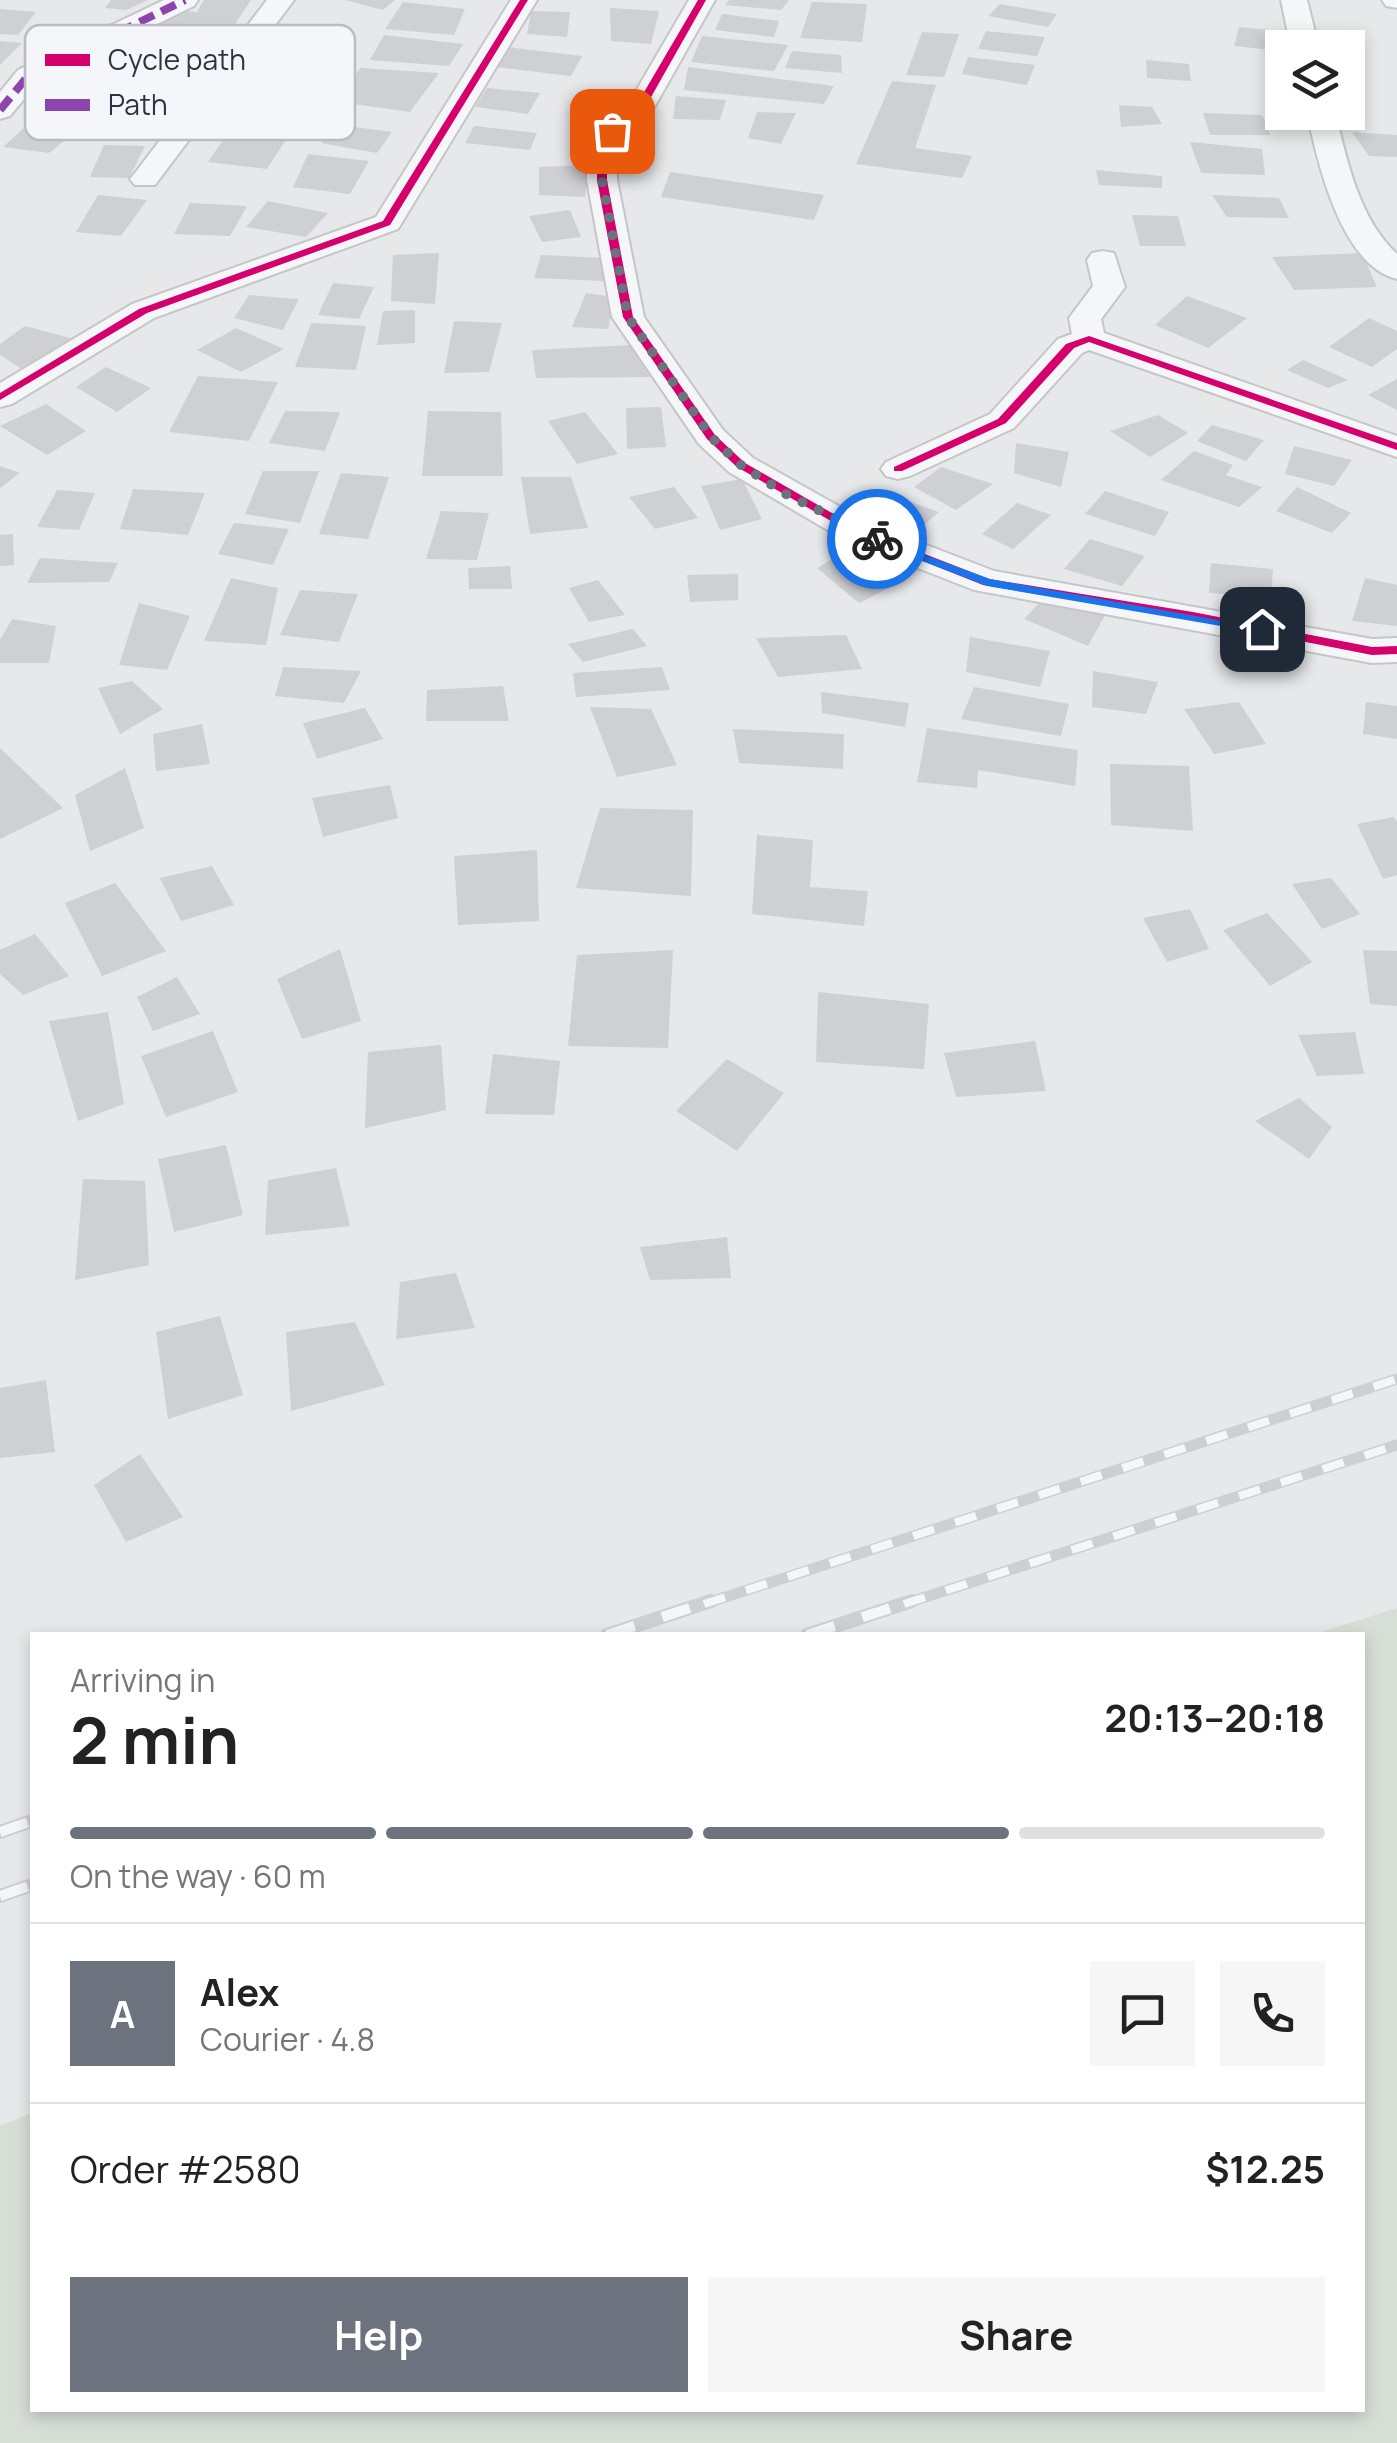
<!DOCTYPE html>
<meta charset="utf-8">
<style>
:root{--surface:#fff;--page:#f6f6f6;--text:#222;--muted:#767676;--line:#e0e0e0;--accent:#6c737f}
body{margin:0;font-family:Manrope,sans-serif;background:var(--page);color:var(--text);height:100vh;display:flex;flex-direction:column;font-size:38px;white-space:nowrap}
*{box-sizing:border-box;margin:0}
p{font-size:32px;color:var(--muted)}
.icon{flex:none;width:55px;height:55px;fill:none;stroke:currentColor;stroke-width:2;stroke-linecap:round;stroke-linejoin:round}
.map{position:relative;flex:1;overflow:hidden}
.panel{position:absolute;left:30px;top:1632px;width:1335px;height:780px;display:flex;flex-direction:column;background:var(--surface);border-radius:0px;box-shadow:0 5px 15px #0003}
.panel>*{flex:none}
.buttons{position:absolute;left:1265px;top:30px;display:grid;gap:20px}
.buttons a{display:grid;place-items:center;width:100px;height:100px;border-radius:0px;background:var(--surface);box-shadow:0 5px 15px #0003;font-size:50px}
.pin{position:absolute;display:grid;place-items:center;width:85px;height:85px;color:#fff;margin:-42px;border-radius:20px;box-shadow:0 5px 15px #0006}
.courier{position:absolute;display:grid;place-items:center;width:100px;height:100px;margin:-50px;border:8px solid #1a73e8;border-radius:50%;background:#fff;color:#222;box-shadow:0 2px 12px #0007}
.summary em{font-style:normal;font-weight:700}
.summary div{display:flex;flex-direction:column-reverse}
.summary{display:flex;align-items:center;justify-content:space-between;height:170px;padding:0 40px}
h1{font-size:65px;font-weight:700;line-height:75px}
.bar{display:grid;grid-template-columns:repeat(4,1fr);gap:15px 10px;align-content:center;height:120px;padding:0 40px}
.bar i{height:12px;border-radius:8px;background:var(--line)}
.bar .selected{background:var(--accent)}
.bar p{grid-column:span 4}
.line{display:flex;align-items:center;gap:25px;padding:0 40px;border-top:2px solid var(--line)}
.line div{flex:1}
.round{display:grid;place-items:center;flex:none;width:105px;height:105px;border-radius:0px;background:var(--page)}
.cta{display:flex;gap:20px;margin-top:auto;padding:20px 40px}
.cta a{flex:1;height:115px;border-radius:0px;background:var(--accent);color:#fff;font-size:40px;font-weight:700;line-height:115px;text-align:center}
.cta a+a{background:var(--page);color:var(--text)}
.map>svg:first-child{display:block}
.green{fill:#d6ded6}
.building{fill:#ced0d3}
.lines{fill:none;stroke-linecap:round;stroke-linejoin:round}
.street-casing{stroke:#c4c6c8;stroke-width:4}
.street{fill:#f5f6f7;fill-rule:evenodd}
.rail-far1-casing{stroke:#cecfd2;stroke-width:11}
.rail-casing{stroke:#cecfd2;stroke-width:14}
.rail-far1{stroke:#f4f6f9;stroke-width:8;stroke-dasharray:22;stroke-linecap:butt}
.rail{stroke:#f4f6f9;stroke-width:10;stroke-dasharray:29;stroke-linecap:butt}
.quiet{stroke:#8e44ad;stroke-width:8;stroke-dasharray:16 8;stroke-linecap:butt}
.cycleway-casing{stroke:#f4f6f9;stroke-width:6}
.cycleway{fill:#d6006c;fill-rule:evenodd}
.route{fill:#1a73e8}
.done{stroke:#6c737f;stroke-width:10;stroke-dasharray:0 18}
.key{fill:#f4f6f9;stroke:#b8bcc3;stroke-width:2.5}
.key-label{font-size:28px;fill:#2b3445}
</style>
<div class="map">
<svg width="1397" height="2443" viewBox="0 0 1397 2443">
<rect width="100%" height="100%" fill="#e6e8ea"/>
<!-- green -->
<path class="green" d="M1397,1608V2443H0V2126L32,2113V2410H1362V1635H1312Z"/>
<!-- building -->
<path class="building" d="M111,0H148L126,10L105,8Z
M204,0H251L225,39L154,32L175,10L197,12Z
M345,0H395L383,10Z
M729,0H789L781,10L725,5Z
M403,2L465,9L454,35L385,29Z
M812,2L867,4L862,42L800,38Z
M1000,4L1057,14L1048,27L988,16Z
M610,8L659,11L651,44L611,41Z
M0,9L36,12L18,35L0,34Z
M531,11L570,12L567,37L527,34Z
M722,14L779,21L774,37L715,30Z
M293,24L347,27L336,47L284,38Z
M1239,27L1288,32L1285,48L1282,51L1234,46Z
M986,31L1045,37L1037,56L978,49Z
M922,32L959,34L944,77L906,75Z
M384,35L463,44L449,66L370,60Z
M702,36L788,45L774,71L691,62Z
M0,41L22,43L0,65Z
M506,47L582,56L571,76L496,67Z
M792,51L841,55L842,73L785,68Z
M968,57L1035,65L1027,85L962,74Z
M1146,60L1189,64L1191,81L1147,78Z
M688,67L834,86L824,104L684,90Z
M360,68L439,73L410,112L340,102Z
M892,81L936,85L915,148L972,156L962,178L856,164Z
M487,88L540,93L528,114L475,107Z
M676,96L726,100L720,120L673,119Z
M1119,105L1152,107L1162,124L1121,127Z
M757,112L796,113L781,144L748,138Z
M1203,113L1262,115L1270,135H1210Z
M332,124L392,132L377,153L321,143Z
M474,126L537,133L530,150L465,143Z
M24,128L68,138L49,153L3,147Z
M1352,132L1397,135V157L1369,156Z
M227,134L285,141L267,169L208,162Z
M1190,142L1262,149L1265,175L1201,173Z
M104,145L145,146L129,178L90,177Z
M308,154L369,161L350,194L293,187Z
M589,165L585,197L539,195V167Z
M1096,170L1162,176V188L1099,185Z
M670,172L824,195L814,220L661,197Z
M98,195L147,200L121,236L76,232Z
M1212,195L1279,198L1289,218L1227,217Z
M268,201L328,213L306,237L246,227Z
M190,203L247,206L230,236L174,234Z
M570,210L581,237L542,242L529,216Z
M1132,215L1178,216L1186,246H1140Z
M439,253L435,304L391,301L393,255Z
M1362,253L1377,287L1294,290L1272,257Z
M541,255L604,258V281L534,278Z
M333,283L374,287L359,319L318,315Z
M586,293L614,297L608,329L572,327Z
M249,295L299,299L283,330L234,318Z
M1187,296L1247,318L1208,348L1155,325Z
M415,310V343L377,345L383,311Z
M1369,318L1397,331V349L1372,367L1329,347Z
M454,321L502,323L489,372L444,373Z
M311,323L366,326L356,370L295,367Z
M25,326L74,339L25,371L0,355V344Z
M236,328L284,349L241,372L197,350Z
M632,345L650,377L536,378L532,350Z
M1303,360L1348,380L1328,388L1287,370Z
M106,367L151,388L117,412L76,387Z
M198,376L278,382L249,441L169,432Z
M1397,379V410L1368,395Z
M46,404L86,431L47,455L0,426Z
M661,407L666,447L627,449L626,408Z
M285,411L340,412L325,451L269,443Z
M428,411L501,412L503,476H422Z
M585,412L618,454L577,464L548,421Z
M1158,415L1188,433L1150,457L1110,431Z
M1212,425L1264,440L1246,461L1197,441Z
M1016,443L1069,452L1061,487L1014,473Z
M1294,446L1352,460L1334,486L1285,474Z
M1194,451L1233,465L1226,475L1262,487L1239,507L1161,480Z
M0,466L20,473L0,488Z
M941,467L993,484L956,510L914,487Z
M263,471H319L300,523L245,514Z
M341,473L389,477L368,539L319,534Z
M521,477H571L588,528L530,534Z
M742,479L762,519L720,530L701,486Z
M674,487L698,518L655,529L629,497Z
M1297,487L1351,513L1332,533L1276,511Z
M133,489L205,493L188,535L120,529Z
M57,490L95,493L79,530L37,527Z
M1105,491L1169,512L1155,536L1085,514Z
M897,497L939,512L911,536L872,513Z
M1017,503L1051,515L1013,549L982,534Z
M441,511L489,513L477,560L426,559Z
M234,523L289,529L273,565L218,554Z
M13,534L14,565L0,566V535Z
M1090,539L1145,556L1122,586L1064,569Z
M853,547L904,580L859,603L817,568Z
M40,558L118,563L109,582L27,583Z
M1211,563L1273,569L1271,597L1209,593Z
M510,566L512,589H469L468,568Z
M738,574V600L690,602L687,575Z
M231,578L278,588L266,645L204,641Z
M1365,578L1397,585V626L1352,621Z
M598,580L625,615L589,622L569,588Z
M300,590L358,594L339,642L280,635Z
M1043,599L1105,615L1088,646L1024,619Z
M139,603L190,616L167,670L119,665Z
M12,619L56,626L49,663H0V640Z
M633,629L647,646L583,662L568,644Z
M846,635L862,669L778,677L756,638Z
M970,637L1050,651L1040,687L966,672Z
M283,667L361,671L344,703L275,696Z
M662,667L670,690L576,697L573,673Z
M1093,671L1158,682L1146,714L1092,707Z
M132,681L163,709L120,734L98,688Z
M503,686L509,721H426L427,690Z
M974,687L1069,704L1061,736L961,719Z
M821,692L909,703L905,727L822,713Z
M1239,702L1266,744L1214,754L1184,709Z
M1366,702L1397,706V739L1363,734Z
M590,707L651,709L677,765L617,777Z
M365,708L383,739L317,759L303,723Z
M202,724L210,764L156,771L153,734Z
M927,728L1078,750L1075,786L978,770L977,788L917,782Z
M733,729L844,734L843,769L739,763Z
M0,748L63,808L0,839Z
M1110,764L1189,766L1193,831L1111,825Z
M125,768L144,828L90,851L75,795Z
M390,785L398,818L323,837L312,798Z
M600,808L693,810L691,896L576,888Z
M1394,817L1397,822V875L1383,879L1357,824Z
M757,835L813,840L810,887L868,891L864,926L752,914Z
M537,850L539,921L458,925L454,856Z
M212,866L234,905L181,921L160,878Z
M1331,878L1360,914L1322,929L1292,884Z
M115,883L166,951L102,976L65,903Z
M1190,909L1209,949L1167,962L1143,918Z
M1267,913L1312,962L1270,986L1223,930Z
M35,934L69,976L23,995L0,974V950Z
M340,949L361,1021L302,1039L277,979Z
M673,950L668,1048L568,1046L577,955Z
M1363,950L1397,951V1006L1370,1004Z
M177,977L200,1014L153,1031L137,997Z
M818,992L929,1004L924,1069L816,1062Z
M108,1012L124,1104L78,1121L49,1021Z
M213,1031L238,1092L166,1117L141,1056Z
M1355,1032L1364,1074L1317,1076L1298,1035Z
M1035,1041L1046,1091L956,1097L944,1053Z
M441,1045L446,1110L365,1128L368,1052Z
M493,1054L560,1061L554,1115L485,1114Z
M727,1059L784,1093L737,1151L676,1111Z
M1299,1098L1332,1127L1309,1159L1255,1121Z
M226,1145L243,1215L174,1232L158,1159Z
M336,1168L350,1226L265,1235L268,1180Z
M83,1179L145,1181L149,1265L75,1280Z
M727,1237L731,1278L650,1280L640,1247Z
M456,1273L475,1328L396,1339L400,1282Z
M220,1316L243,1395L168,1419L156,1332Z
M355,1322L385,1385L291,1411L286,1332Z
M46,1380L55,1452L0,1458V1388Z
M140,1454L183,1517L126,1542L94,1485Z"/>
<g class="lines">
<!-- street casing -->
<g class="street-casing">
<path id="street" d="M164,0H198L194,6L38,82L10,116L0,119V92L18,70Z
M267,0H294L155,185H135L130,179L135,173Z
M511,0H537L398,229L154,318L12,404L0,407V383L132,304L376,217Z
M689,0H715L651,113L623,136L617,148V180L644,317L723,430L753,458L867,522L994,571L1372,639L1397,638V662L1372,663L974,590L841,538L729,472L699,444L612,317L587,180V148L602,125L626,108Z
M1281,0H1307L1319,48H1291Z
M1382,0H1397V8L1386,6Z
M1307,112H1335C1347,161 1359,219 1397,254V279C1341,266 1317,161 1307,112Z
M1103,251L1114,253L1125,287L1101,319L1104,333L1397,436V457L1089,350L1082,353L1014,428L910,476L898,479L886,476L881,469L886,462L990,414L1058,339L1072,334L1069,318L1093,286L1087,260L1092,253Z"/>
</g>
<!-- street -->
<use href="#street" class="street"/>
<!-- rail-far1 casing -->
<g class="rail-far1-casing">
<path id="rail-far1" d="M704,1604L1397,1379
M904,1604L1397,1445"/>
</g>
<!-- rail casing -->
<g class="rail-casing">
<path id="rail" d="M607,1635L711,1601
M807,1635L912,1601
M0,1832L32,1821
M0,1896L32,1885"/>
</g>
<!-- rail-far1 -->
<use href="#rail-far1" class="rail-far1"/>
<!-- rail -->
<use href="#rail" class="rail"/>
<!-- quiet -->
<path class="quiet" d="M0,110L28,76L185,0"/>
<!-- cycleway casing -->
<g class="cycleway-casing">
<path id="cycleway" d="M520,0H528L390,225L147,313L0,400V393L139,309L383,221Z
M698,0H706L642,113L616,133L607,148V180L633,317L715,435L745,463L858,528L989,579L1193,612L1372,647L1397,646V654L1372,655L1193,620L983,585L850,532L737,467L707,439L623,317L597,180V148L609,129L633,111Z
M1089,336L1397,443V450L1089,342L1074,348L1006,423L902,471H894V467L998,419L1066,344Z"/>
</g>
<!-- cycleway -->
<use href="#cycleway" class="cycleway"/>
</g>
<!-- route -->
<path class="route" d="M873,536L990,579L1268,629L1262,633L987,586L873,542Z"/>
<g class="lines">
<!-- done -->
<path class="done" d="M612,131L602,148V180L628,317L711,437L741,465L786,494L877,539"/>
</g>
<!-- legend -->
<rect x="25" y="25" width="330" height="115" rx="15" class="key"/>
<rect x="45" y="54" width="45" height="12" fill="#d6006c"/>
<rect x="45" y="99" width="45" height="12" fill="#8e44ad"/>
<g class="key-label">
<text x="108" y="70">Cycle path</text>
<text x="108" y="115">Path</text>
</g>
</svg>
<div class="buttons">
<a><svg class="icon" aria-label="layers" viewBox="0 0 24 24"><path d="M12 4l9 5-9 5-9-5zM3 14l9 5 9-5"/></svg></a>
</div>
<div class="pin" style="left:612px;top:131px;background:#ea580c"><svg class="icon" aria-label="bag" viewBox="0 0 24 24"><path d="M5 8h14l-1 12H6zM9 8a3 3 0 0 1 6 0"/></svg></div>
<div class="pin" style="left:1262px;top:629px;background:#1f2937"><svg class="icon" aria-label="home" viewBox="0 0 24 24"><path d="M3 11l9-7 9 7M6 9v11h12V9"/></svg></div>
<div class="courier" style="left:877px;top:539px"><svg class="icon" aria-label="bike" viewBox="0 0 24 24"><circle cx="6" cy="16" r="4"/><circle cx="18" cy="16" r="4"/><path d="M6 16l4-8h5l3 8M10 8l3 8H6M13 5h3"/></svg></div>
<section class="panel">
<div class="summary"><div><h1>2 min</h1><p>Arriving in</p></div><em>20:13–20:18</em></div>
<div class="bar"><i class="selected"></i><i class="selected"></i><i class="selected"></i><i></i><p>On the way · 60 m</p></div>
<div class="line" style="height:180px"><b class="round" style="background:var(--accent);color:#fff">A</b><div><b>Alex</b><p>Courier · 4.8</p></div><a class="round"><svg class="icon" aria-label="chat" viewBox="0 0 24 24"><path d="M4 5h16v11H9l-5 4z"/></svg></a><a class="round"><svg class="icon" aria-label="phone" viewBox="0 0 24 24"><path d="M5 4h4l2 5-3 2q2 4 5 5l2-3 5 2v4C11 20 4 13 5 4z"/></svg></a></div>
<div class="line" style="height:130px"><div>Order #2580</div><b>$12.25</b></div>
<div class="cta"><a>Help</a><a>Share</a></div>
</section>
</div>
